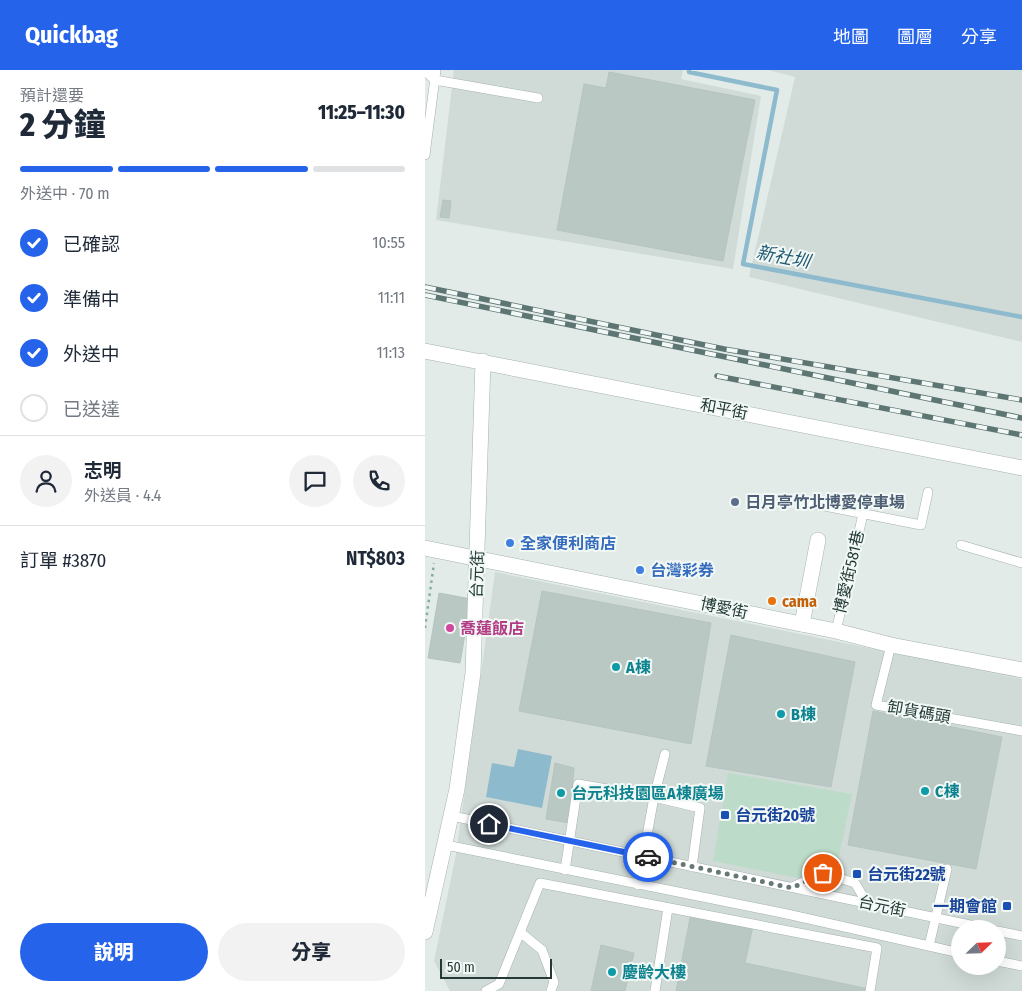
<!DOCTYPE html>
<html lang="zh-TW">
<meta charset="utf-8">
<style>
:root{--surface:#fff;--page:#f2f2f3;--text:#1f2937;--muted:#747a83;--line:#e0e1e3;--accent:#2563eb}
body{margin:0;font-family:"Fira Sans Condensed","Noto Sans TC",sans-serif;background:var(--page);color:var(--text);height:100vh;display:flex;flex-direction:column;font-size:19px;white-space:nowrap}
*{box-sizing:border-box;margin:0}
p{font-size:16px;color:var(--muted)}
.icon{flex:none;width:28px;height:28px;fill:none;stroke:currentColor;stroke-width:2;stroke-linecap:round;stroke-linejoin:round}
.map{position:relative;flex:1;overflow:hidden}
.details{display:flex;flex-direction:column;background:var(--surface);width:425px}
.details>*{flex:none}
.needle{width:32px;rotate:67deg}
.tools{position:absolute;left:526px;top:850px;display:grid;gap:10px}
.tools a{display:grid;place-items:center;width:55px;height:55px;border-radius:50%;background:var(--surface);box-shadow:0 5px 20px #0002;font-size:25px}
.scale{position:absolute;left:15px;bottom:12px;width:112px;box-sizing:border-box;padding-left:5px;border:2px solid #233a37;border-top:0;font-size:14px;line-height:18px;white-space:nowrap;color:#233a37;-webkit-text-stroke:4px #f2f8f5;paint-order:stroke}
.pin{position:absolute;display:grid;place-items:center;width:42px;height:42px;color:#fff;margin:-21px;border:2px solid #fff;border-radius:50%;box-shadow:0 1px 5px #0007}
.courier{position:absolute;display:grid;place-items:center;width:50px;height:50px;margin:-25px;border:4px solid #2563eb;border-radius:50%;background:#fff;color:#222;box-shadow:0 1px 6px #0007}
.head em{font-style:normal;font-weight:800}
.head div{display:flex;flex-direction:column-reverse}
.head{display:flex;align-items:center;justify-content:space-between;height:85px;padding:0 20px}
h1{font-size:32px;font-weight:800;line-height:38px}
.bar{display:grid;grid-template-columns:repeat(4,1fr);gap:8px 5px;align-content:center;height:60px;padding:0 20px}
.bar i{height:6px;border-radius:4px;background:var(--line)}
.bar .active{background:var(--accent)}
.bar p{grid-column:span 4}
.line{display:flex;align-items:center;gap:12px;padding:0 20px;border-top:1px solid var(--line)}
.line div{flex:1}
.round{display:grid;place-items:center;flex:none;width:52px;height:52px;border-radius:26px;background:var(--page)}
ol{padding:0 20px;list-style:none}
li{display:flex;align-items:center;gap:15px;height:55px}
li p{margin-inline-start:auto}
li .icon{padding:5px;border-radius:50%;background:var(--accent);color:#fff;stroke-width:4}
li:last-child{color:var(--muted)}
li i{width:28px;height:28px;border:2px solid var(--line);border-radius:50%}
.action{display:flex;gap:10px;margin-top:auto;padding:10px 20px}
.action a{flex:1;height:58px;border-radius:30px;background:var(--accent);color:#fff;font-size:20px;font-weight:800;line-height:58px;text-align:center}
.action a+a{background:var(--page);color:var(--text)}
header{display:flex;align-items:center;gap:30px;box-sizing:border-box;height:70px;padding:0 25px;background:var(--accent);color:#fff}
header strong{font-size:24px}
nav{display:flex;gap:28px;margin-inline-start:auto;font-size:18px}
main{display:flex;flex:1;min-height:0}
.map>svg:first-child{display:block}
.built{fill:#d0dbd7;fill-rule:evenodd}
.green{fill:#bcdbc8}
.water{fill:#8dbacc}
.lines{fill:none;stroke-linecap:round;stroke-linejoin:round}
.stream{stroke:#8dbacc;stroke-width:4.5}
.building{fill:#bac8c4;stroke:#b4c4bf}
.service-casing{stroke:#a5b2af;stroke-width:10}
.minor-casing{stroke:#a5b2af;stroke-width:16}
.tertiary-casing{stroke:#a5b2af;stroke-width:16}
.path{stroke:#84aca5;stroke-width:2.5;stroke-dasharray:2.5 4;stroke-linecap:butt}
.service{stroke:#fff;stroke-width:9}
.minor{stroke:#fff;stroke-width:15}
.tertiary{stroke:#fff;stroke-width:15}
.rail-casing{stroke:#5d7673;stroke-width:5.5}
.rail{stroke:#f2f8f5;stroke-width:4;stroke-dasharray:11;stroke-linecap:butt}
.done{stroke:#667875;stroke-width:5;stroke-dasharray:0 9}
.route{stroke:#2563eb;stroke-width:6}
.service-dot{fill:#5c6f8a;stroke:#f2f8f5;stroke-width:2}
.shop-dot{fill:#3f7fe0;stroke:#f2f8f5;stroke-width:2}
.food-dot{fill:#e8710a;stroke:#f2f8f5;stroke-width:2}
.hotel-dot{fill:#d1479c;stroke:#f2f8f5;stroke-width:2}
.culture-dot{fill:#0f9aa8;stroke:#f2f8f5;stroke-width:2}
.transit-dot{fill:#1a4fb4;stroke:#f2f8f5;stroke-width:2}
.labels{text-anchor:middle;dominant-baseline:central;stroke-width:4;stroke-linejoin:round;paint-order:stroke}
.street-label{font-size:16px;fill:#233a37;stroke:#f2f8f5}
.service-label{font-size:16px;font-weight:bold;fill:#4e5e75;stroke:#f2f8f5;text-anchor:start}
.shop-label{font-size:16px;font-weight:bold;fill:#366cbe;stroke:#f2f8f5;text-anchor:start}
.food-label{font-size:16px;font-weight:bold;fill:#c56008;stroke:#f2f8f5;text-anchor:start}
.hotel-label{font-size:16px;font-weight:bold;fill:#b23c85;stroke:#f2f8f5;text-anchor:start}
.culture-label{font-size:16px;font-weight:bold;fill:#0d838f;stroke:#f2f8f5;text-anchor:start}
.transit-label{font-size:16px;font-weight:bold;fill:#164399;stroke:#f2f8f5;text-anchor:start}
.water-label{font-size:18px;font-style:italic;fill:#215a72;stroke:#f2f8f5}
</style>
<header>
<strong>Quickbag</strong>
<nav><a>地圖</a><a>圖層</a><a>分享</a></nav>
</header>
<main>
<section class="details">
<div class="head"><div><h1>2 分鐘</h1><p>預計還要</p></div><em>11:25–11:30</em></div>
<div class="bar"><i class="active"></i><i class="active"></i><i class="active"></i><i></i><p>外送中 · 70 m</p></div>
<ol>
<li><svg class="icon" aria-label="check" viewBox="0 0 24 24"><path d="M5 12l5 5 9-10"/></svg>已確認<p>10:55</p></li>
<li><svg class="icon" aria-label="check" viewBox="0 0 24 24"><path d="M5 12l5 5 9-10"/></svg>準備中<p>11:11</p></li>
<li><svg class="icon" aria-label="check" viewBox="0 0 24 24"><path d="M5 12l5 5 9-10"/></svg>外送中<p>11:13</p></li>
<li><i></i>已送達</li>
</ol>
<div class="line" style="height:90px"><a class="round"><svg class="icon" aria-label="person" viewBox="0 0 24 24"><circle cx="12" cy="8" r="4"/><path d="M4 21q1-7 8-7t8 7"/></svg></a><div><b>志明</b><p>外送員 · 4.4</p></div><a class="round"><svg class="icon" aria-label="chat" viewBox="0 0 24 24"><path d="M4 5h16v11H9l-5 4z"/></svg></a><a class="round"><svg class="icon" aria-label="phone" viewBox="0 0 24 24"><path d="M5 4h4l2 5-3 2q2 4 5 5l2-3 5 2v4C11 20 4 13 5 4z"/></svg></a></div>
<div class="line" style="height:65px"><div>訂單 #3870</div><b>NT$803</b></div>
<div class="action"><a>說明</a><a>分享</a></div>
</section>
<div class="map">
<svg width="597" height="921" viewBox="0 0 597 921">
<rect width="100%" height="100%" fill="#e2ebe8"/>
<!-- built -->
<path class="built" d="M29,0H258L256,9L336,26L308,199L11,150Z
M343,0H597V272L324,207L370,7Z
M70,502L597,609V921H25L9,891L31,784ZM535,859H572V896H535Z"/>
<!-- green -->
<path class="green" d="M303,703L427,724L408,815L288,791Z"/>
<!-- water -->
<path class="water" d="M93,679L127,686L117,738L61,727L67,693L89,697Z"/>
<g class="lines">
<!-- stream -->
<path class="stream" d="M264,0V2L352,20L318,194L597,247"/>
</g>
<!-- building -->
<path class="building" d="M184,2L330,30L298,191L132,160L159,14L181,18Z
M18,130L26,131L24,148L15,147Z
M117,521L286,553L266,674L94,641Z
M14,523L46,529L35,593L3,588Z
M306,565L430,592L406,717L281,696Z
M448,641L577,667L551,799L423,775Z
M130,693L149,698L144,753L121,749Z
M266,843L328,856L320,893L444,919L443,921H251Z
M176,875L209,883L200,921H166Z"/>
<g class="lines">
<!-- service casing -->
<g class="service-casing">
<path id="service" d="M2,0V3L10,10
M10,10L113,28
M0,85L11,0
M384,433L496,455L503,422
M536,475L597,493
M411,561L438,444
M466,575L451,635L597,661
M27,746L564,859
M21,775L362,844L535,883
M140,800L153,714L229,727L275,738L267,797
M213,815L229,727L240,684
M367,817L398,803L430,813L442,833
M572,861L597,866
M95,862L117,880L129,912L126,921
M504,876L522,799
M572,891L597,896
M61,921L74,914L115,813L452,878L445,921
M230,921L243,838"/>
</g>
<!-- minor casing -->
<g class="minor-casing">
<path id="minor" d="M0,281L597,398
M377,554L393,470
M0,862L32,719L48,603L58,291"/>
</g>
<!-- tertiary casing -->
<g class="tertiary-casing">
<path id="tertiary" d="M0,478L411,561L466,575L597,600"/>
</g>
<!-- path -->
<path class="path" d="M0,558L9,493"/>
<!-- service -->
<use href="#service" class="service"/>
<!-- minor -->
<use href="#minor" class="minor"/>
<!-- tertiary -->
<use href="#tertiary" class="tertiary"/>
<!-- rail casing -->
<g class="rail-casing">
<path id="rail" d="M0,217L299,279L597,330
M0,225L597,348
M292,306L597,365"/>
</g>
<!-- rail -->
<use href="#rail" class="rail"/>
</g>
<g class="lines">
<!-- done -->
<path class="done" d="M223,787L367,818L398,803"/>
<!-- route -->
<path class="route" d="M64,754L223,787"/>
</g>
<!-- markers -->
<circle class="service-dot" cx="310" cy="432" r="5"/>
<g class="shop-dot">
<circle cx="85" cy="473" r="5"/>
<circle cx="215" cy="500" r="5"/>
</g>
<circle class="food-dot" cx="347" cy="531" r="5"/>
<circle class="hotel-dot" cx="25" cy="558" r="5"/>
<g class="culture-dot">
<circle cx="191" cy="597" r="5"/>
<circle cx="356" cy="644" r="5"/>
<circle cx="500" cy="721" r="5"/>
<circle cx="136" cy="723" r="5"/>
<circle cx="187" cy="902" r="5"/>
</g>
<g class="transit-dot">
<rect x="295" y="740" width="10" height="10" rx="2.5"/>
<rect x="427" y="799" width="10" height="10" rx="2.5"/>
<rect x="577" y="831" width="10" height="10" rx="2.5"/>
</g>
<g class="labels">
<!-- street labels -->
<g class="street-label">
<text transform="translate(299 339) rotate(11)">和平街</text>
<text transform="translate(424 502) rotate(-77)">博愛街581巷</text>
<text transform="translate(52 504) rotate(-88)">台元街</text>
<text transform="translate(299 538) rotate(12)">博愛街</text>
<text transform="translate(494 642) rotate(10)">卸貨碼頭</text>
<text transform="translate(457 836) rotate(12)">台元街</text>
</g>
<!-- service labels -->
<g class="service-label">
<text x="320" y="432">日月亭竹北博愛停車場</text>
</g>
<!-- shop labels -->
<g class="shop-label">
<text x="95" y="473">全家便利商店</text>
<text x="225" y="500">台灣彩券</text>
</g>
<!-- food labels -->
<g class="food-label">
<text x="357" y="531">cama</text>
</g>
<!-- hotel labels -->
<g class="hotel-label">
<text x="35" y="558">喬蓮飯店</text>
</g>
<!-- culture labels -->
<g class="culture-label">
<text x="201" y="597">A棟</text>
<text x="366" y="644">B棟</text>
<text x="510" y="721">C棟</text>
<text x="146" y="723">台元科技園區A棟廣場</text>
<text x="197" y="902">慶齡大樓</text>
</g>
<!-- transit labels -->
<g class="transit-label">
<text x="310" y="745">台元街20號</text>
<text x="442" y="804">台元街22號</text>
<text x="572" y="836" text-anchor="end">一期會館</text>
</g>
<!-- water labels -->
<g class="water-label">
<text transform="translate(358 187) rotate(11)">新社圳</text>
</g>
</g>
</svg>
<div class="tools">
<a><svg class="needle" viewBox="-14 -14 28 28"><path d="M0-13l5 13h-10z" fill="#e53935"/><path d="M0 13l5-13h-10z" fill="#747a83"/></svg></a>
</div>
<div class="scale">50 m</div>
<div class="pin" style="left:398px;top:803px;background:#ea580c"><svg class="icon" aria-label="bag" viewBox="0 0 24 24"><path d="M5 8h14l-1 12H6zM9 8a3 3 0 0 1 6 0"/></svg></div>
<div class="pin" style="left:64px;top:754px;background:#1f2937"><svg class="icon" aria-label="home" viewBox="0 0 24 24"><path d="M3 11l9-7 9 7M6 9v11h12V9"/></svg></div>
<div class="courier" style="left:223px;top:787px"><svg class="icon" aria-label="car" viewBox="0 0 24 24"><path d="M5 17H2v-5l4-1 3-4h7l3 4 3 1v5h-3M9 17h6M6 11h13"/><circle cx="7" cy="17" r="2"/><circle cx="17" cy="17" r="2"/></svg></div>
</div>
</main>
